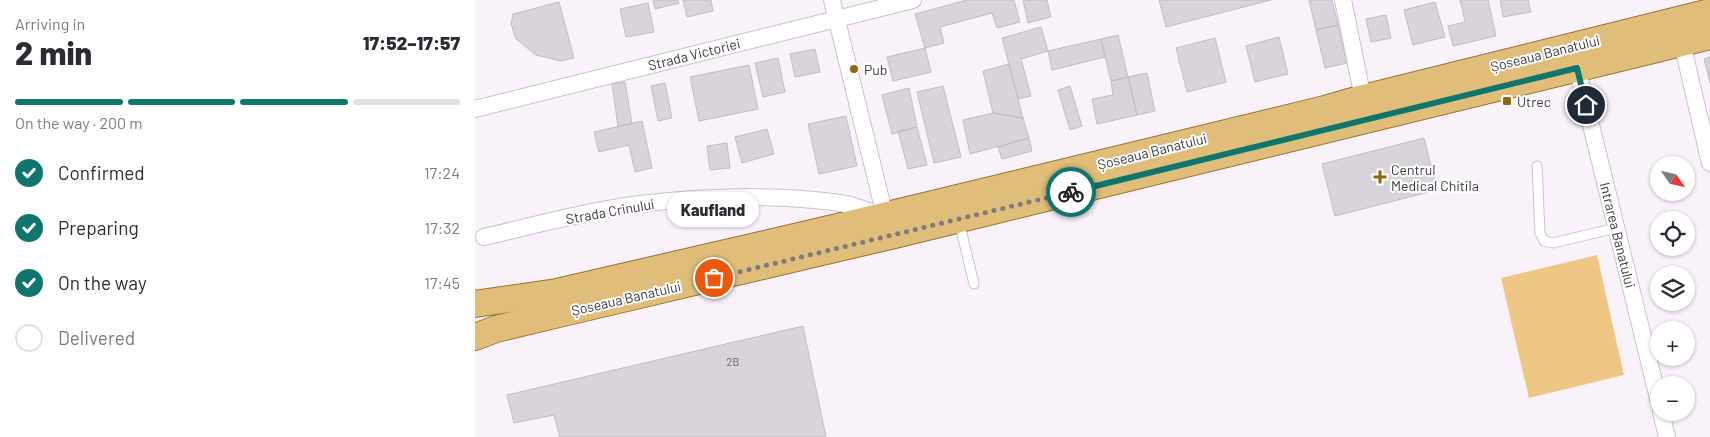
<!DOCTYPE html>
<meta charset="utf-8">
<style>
:root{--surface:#fff;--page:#f7f7f7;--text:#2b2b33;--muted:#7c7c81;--line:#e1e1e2;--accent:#0f766e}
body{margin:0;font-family:Barlow,sans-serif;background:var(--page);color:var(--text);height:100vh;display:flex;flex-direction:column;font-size:19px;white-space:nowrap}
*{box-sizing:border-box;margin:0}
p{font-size:16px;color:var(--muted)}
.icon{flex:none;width:28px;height:28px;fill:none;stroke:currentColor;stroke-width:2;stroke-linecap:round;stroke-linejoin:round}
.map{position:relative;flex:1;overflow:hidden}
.details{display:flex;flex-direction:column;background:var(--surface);width:475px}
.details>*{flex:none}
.needle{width:32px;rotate:124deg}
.controls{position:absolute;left:1175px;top:156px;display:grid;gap:10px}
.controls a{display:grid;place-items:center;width:45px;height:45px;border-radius:50%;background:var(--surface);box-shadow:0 1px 4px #0004;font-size:25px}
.pin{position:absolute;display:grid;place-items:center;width:42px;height:42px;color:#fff;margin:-21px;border:2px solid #fff;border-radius:50%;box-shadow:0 1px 5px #0007}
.courier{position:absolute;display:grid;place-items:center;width:50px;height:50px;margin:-25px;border:4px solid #0f766e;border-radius:50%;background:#fff;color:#222;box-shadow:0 1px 6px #0007}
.bubble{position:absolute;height:35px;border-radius:18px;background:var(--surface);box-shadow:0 1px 4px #0004;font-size:16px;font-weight:800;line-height:35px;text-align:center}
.overview em{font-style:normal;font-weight:800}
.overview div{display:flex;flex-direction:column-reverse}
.overview{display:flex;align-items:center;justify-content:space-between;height:85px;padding:0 15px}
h1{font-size:32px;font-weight:800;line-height:38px}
.bar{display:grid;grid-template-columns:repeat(4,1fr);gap:8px 5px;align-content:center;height:60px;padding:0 15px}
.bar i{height:6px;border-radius:4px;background:var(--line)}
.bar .active{background:var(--accent)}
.bar p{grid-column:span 4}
ol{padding:0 15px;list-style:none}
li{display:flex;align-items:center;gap:15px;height:55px}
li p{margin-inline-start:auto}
li .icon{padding:5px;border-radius:50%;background:var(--accent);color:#fff;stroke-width:4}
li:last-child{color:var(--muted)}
li i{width:28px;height:28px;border:2px solid var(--line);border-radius:50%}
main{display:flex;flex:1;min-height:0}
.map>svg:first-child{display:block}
.green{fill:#eec785}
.building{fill:#d9d3db;stroke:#c3bcc5}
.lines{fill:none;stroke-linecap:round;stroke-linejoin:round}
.lane-casing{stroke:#c9c3cb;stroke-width:11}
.street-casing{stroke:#c9c3cb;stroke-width:18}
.primary-casing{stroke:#997429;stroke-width:28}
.lane{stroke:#fff;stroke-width:9}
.street{stroke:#fff;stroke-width:16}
.primary{stroke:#e0be79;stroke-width:26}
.done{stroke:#7e7a7f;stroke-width:5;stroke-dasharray:0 9}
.route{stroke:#0f766e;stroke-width:6}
.poi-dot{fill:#8f660c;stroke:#fff;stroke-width:2}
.labels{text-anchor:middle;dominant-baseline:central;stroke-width:4;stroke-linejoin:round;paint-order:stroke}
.number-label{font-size:11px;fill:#636064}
.street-label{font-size:14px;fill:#3c393c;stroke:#fff}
.poi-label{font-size:14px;fill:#3c393c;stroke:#fff;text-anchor:start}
</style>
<main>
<section class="details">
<div class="overview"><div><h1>2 min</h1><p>Arriving in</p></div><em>17:52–17:57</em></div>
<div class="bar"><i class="active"></i><i class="active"></i><i class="active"></i><i></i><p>On the way · 200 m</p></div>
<ol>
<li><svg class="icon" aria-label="check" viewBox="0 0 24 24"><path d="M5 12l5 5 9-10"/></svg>Confirmed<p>17:24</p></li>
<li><svg class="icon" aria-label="check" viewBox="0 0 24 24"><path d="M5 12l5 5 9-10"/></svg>Preparing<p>17:32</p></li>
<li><svg class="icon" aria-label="check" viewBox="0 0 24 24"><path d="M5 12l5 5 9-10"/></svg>On the way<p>17:45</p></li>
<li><i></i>Delivered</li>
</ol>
</section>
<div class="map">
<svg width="1235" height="437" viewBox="0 0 1235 437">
<rect width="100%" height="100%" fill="#f9f2fb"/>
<!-- green -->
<path class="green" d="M1122,255L1149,375L1054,398L1026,278Z"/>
<!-- building -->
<path class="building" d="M178,0H203L204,3L180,9Z
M208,0H236L238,11L212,17Z
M492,0H539L545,22L522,28L517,13L465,27L469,43L450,48L440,14Z
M548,0H572L576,17L553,23Z
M684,0H796L691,27Z
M834,0H857L863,25L841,30Z
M985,0H1013L1021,36L978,46L973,26L990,22Z
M1025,0H1053L1056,12L1028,17Z
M84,2L99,58L86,61L61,55L41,39L36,24L38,14Z
M960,2L970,37L938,45L929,10Z
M173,3L179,32L151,37L145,9Z
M911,15L916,38L896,42L891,19Z
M863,25L872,63L850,68L841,30Z
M566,27L573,51L546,59L556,96L543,99L527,38Z
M643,35L653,77L636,81L626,39Z
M804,37L813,74L780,82L771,46Z
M740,38L751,82L712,92L701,48Z
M626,39L630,57L577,70L573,51Z
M450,48L456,72L418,81L412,57Z
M340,49L345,72L320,77L315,54Z
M1235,57V83L1229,59Z
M303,58L310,92L288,97L280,63Z
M534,64L543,99L548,118L518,113L508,71Z
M274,65L283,109L224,121L215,77Z
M672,73L680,111L662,115L653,77Z
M653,77L662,115L622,124L617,99L638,95L636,81Z
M150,82L157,124L143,126L137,84Z
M190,83L197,118L183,121L176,86Z
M468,86L486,157L459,163L442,92Z
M595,86L607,126L595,130L583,90Z
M434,88L442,127L417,134L407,95Z
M518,113L548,118L554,138L495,154L488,120Z
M371,116L382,166L344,174L333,124Z
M167,121L177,168L160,172L154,145L124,152L119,132Z
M442,127L452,165L433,169L423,131Z
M292,129L299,154L267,163L260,137Z
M554,138L557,151L527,159L523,147Z
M949,138L962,190L860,216L847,164Z
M252,143L255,168L235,170L232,146Z
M328,326L351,437H85L79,415L39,423L32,395Z"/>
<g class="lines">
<!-- lane casing -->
<g class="lane-casing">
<path id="lane" d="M1062,166L1065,233L1069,241L1078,243L1141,228
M484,221L499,284"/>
</g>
<!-- street casing -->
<g class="street-casing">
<path id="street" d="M357,0L412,224
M868,0L888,98
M1207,43L1235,163
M1102,68L1184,402
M0,109L438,0
M9,237C61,225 112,211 165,204C228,196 302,194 365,203C379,205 392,211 405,215
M1186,412L1192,437"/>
</g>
<!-- primary casing -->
<g class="primary-casing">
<path id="primary" d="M0,304L82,292L367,226L850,109L888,98L1235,12
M0,337L21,329L88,313L415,236L1235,36"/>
</g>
<!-- lane -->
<use href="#lane" class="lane"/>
<!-- street -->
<use href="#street" class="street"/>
<!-- primary -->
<use href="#primary" class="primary"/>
</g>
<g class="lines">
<!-- done -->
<path class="done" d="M239,278L596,192"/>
<!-- route -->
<path class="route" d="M596,192L1102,68L1111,105"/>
</g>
<!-- markers -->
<g class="poi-dot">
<circle cx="379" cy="69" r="5"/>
<rect x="1027" y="96" width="10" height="10" rx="2.5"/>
<path d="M902.5 169.5h5v5h5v5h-5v5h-5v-5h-5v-5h5z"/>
</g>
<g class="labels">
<!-- number labels -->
<g class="number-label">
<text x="258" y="361">2B</text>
</g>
<!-- street labels -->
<g class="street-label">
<text transform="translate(1070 53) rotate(-14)">Șoseaua Banatului</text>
<text transform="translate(219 54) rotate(-14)">Strada Victoriei</text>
<text transform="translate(677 151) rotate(-14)">Șoseaua Banatului</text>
<text transform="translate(135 211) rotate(-10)">Strada Crinului</text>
<text transform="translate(1143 235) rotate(76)">Intrarea Banatului</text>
<text transform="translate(151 298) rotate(-13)">Șoseaua Banatului</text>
</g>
<!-- poi labels -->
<g class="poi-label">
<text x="389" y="69">Pub</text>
<text x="1042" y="101">Utrec</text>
<text x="916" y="169">Centrul<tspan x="916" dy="16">Medical Chitila</tspan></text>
</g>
</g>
</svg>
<div class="controls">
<a><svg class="needle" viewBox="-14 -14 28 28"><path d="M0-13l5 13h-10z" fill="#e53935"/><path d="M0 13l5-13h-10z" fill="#7c7c81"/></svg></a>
<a><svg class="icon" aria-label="locate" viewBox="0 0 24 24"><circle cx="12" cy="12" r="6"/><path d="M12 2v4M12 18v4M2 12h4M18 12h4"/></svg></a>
<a><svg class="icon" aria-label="layers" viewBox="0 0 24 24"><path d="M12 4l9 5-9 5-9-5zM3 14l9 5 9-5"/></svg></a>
<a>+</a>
<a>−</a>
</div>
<div class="pin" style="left:239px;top:278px;background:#ea580c"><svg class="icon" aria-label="bag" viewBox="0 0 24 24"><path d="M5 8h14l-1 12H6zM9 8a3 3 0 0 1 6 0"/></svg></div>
<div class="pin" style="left:1111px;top:105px;background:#1f2937"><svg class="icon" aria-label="home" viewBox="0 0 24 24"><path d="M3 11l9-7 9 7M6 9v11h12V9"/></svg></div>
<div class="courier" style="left:596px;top:192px"><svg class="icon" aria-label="bike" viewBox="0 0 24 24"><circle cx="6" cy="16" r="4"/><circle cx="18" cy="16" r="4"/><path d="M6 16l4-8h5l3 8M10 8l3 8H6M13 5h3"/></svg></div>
<div class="bubble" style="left:192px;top:192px;width:92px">Kaufland</div>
</div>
</main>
